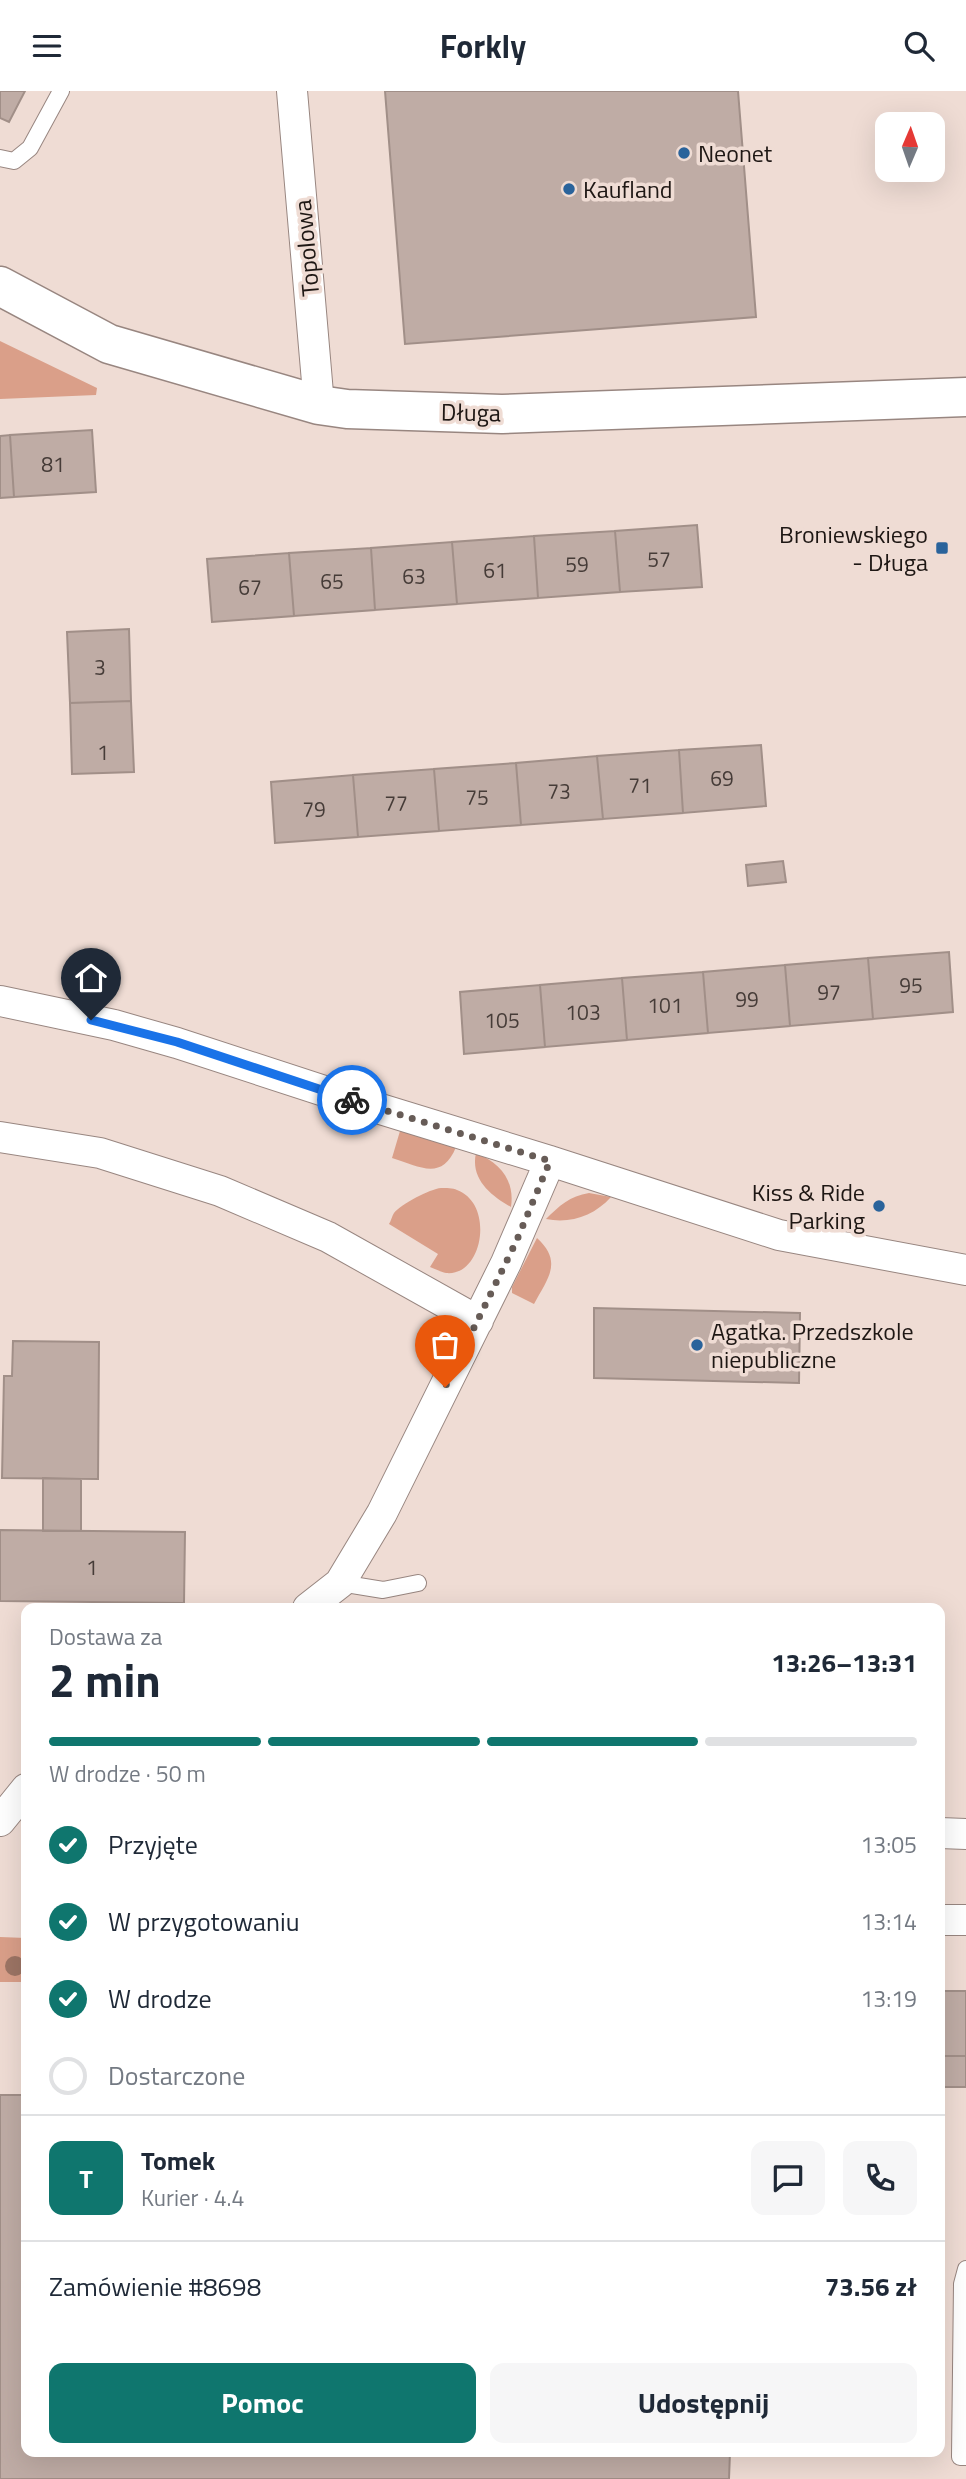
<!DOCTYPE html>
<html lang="pl">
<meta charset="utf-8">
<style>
:root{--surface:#fff;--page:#f6f6f7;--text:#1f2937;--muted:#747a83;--line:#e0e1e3;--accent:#0f766e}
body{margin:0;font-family:"Titillium Web",sans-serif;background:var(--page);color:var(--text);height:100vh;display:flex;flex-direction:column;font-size:26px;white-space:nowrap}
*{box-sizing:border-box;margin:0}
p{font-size:23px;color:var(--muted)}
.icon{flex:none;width:38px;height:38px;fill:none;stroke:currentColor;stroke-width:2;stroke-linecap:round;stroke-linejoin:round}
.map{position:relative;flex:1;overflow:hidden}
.panel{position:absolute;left:21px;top:1512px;width:924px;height:854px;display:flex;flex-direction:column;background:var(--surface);border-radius:14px;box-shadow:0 7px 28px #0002}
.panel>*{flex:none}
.needle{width:46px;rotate:2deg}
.tools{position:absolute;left:875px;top:21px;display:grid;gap:14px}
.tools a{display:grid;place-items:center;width:70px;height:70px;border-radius:14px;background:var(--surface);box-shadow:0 7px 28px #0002;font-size:35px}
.pin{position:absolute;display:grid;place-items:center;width:60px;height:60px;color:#fff;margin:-72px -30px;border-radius:50% 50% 50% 0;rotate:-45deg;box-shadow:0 0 7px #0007}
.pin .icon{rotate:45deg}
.courier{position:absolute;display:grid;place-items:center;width:70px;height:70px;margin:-35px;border:5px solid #1a73e8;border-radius:50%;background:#fff;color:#222;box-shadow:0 2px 9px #0007}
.head em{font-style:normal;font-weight:700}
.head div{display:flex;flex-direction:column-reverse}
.head{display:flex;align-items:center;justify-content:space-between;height:119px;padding:0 28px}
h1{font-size:46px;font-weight:700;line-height:52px}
.bar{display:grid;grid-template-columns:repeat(4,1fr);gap:10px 7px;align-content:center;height:84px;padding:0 28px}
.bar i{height:9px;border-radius:5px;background:var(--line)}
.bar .selected{background:var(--accent)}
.bar p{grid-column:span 4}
.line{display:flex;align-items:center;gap:18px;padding:0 28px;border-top:2px solid var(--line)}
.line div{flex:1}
.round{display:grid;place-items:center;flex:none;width:74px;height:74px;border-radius:14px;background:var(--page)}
ol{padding:0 28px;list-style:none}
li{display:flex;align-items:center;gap:21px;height:77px}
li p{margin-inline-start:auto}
li .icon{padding:7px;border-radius:50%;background:var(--accent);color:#fff;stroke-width:4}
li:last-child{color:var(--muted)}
li i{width:38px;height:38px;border:4px solid var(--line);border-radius:50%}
.primary-button{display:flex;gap:14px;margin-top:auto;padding:14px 28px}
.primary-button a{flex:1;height:80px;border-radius:14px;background:var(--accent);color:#fff;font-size:28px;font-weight:700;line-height:80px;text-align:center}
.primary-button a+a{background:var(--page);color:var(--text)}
header{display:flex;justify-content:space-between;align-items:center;height:91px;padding:0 28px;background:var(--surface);font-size:32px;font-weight:700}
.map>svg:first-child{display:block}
.green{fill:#da9f89}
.building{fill:#bfaca5;stroke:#a18f88;stroke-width:2}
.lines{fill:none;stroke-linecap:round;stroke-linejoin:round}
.lane-casing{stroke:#988680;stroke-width:18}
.street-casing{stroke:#988680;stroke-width:32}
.secondary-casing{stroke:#988680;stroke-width:41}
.lane{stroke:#fff;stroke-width:16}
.street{stroke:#fff;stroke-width:30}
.secondary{stroke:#fff;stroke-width:38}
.tree{fill:#9d7565}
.done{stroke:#675c57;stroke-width:7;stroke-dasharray:0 12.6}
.route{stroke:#1a73e8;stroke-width:9}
.poi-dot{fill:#2a639b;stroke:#efdcd4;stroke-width:2.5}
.labels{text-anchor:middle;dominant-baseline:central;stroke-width:7;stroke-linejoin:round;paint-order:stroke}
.number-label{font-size:21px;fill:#463c38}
.poi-label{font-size:24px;fill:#1e1714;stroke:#efdcd4;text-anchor:start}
.street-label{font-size:24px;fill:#1e1714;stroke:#efdcd4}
</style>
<header><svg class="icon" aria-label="menu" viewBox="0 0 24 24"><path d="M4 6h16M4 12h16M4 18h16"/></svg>Forkly<svg class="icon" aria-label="search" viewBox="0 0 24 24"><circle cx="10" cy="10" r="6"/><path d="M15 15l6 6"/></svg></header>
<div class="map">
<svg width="966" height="2388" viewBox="0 0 966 2388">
<rect width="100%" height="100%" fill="#efdcd4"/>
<!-- green -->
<path class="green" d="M0,250L97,297L96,304L0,308Z
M400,1040L456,1056C442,1091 419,1075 392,1067Z
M476,1062C500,1072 515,1089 511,1116C491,1105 470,1088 476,1062Z
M441,1097C446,1097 453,1097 457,1099C495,1113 483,1186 446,1182C441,1181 435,1178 430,1176L438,1163L389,1133C391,1130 392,1125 394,1122C401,1113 430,1098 441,1097Z
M589,1102L611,1106C594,1125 570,1133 546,1128C559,1115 570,1105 589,1102Z
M537,1147C563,1171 548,1187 534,1213L512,1202V1196Z
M0,1846L26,1847V1891H0Z"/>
<!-- building -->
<path class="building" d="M0,0H25L9,31L0,27Z
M385,0H738L756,226L405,253Z
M92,339L96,401L14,406L10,344Z
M10,344L14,406L0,407V345Z
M697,434L702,496L620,501L615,440Z
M615,440L620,501L538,507L534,445Z
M534,445L538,507L457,513L452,451Z
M452,451L457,513L375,519L371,457Z
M371,457L375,519L294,525L289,462Z
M289,462L294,525L212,531L207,468Z
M129,538L131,610L70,612L67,541Z
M131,610L134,681L72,683L70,612Z
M761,654L766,715L683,722L679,659Z
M679,659L683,722L603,728L597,665Z
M597,665L603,728L521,734L516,672Z
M516,672L521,734L439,740L434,678Z
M434,678L439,740L358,746L353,684Z
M353,684L358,746L275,752L271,691Z
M783,770L786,791L748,795L746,774Z
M949,861L953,921L873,928L868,867Z
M868,867L873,928L790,935L785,874Z
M785,874L790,935L708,942L703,881Z
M703,881L708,942L627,949L622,887Z
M622,887L627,949L545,956L540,894Z
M540,894L545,956L464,963L460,901Z
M594,1217L800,1222L799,1292L594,1287Z
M13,1250L99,1251L98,1388L2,1387L4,1285H12Z
M43,1387L81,1388V1440H43Z
M0,1439L185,1441L184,1512L0,1510Z
M940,1900H966V1965H940Z
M940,1965H966V1996H940Z
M0,2004H26V2361H730L729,2388H0Z"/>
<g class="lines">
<!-- lane casing -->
<g class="lane-casing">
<path id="lane" d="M0,67L14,70L30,57L61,0
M340,1492L383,1499L418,1492
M966,2178L962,2193L960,2366H966"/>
</g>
<!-- street casing -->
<g class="street-casing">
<path id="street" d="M292,0L319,314
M0,910L114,934L177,952L361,1012L550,1070L779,1144L966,1179
M0,1046L100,1062L220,1100L328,1146L478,1230
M308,1517L340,1492L382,1422L506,1172L550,1070
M0,1730L26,1698
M940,1742L966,1743
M940,1829H966"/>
</g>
<!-- secondary casing -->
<g class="secondary-casing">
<path id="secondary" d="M0,195L109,253L319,314L347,318L502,323L966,306"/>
</g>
<!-- lane -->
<use href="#lane" class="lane"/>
<!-- street -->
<use href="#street" class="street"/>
<!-- secondary -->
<use href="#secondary" class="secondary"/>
</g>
<!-- trees -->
<circle class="tree" cx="15" cy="1875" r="10"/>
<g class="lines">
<!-- done -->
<path class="done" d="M352,1009L550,1070L516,1151L445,1296"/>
<!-- route -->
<path class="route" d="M91,929L177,951L352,1009"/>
</g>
<!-- markers -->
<g class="poi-dot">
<circle cx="684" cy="62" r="7"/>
<circle cx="569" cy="98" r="7"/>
<rect x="935" y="450" width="14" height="14" rx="3.5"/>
<circle cx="879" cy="1115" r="7"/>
<circle cx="697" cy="1254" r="7"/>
</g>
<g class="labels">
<!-- number labels -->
<g class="number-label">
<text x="53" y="373">81</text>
<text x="659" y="468">57</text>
<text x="577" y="473">59</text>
<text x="495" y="479">61</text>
<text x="414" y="485">63</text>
<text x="332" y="490">65</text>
<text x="250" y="496">67</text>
<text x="100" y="576">3</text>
<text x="103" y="661">1</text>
<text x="722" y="687">69</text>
<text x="640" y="694">71</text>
<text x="559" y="700">73</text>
<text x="477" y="706">75</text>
<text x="396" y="712">77</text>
<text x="314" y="718">79</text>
<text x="911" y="894">95</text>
<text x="829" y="901">97</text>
<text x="747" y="908">99</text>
<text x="665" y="914">101</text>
<text x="583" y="921">103</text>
<text x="502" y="929">105</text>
<text x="92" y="1476">1</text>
</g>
<!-- poi labels -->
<g class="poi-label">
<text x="698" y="62">Neonet</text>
<text x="583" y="98">Kaufland</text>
<text x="928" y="443" text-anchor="end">Broniewskiego<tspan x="928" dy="28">- Długa</tspan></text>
<text x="865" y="1101" text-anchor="end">Kiss &amp; Ride<tspan x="865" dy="28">Parking</tspan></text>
<text x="711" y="1240">Agatka. Przedszkole<tspan x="711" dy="28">niepubliczne</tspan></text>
</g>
<!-- street labels -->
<g class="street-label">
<text transform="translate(306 157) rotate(-95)">Topolowa</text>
<text transform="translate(471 321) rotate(1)">Długa</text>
</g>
</g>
</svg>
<div class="tools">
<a><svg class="needle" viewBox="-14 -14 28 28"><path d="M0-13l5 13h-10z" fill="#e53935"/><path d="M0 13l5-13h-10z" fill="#747a83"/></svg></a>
</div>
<div class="pin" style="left:445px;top:1296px;background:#ea580c"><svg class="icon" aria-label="bag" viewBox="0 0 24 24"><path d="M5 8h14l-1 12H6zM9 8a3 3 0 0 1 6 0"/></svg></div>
<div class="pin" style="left:91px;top:929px;background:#1f2937"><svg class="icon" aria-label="home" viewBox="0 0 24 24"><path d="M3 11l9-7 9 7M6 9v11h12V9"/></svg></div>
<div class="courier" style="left:352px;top:1009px"><svg class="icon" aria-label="bike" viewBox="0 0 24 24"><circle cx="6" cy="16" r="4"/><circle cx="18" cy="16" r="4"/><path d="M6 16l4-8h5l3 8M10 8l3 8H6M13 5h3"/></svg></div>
<section class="panel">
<div class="head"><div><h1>2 min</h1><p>Dostawa za</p></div><em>13:26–13:31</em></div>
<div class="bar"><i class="selected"></i><i class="selected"></i><i class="selected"></i><i></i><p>W drodze · 50 m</p></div>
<ol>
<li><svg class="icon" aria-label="check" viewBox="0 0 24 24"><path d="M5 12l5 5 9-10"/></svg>Przyjęte<p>13:05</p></li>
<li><svg class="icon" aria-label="check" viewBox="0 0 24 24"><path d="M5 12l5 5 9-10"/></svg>W przygotowaniu<p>13:14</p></li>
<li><svg class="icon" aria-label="check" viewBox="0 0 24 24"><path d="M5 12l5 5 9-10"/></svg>W drodze<p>13:19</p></li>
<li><i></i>Dostarczone</li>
</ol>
<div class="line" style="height:126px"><b class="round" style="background:var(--accent);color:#fff">T</b><div><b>Tomek</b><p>Kurier · 4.4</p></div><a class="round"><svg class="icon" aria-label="chat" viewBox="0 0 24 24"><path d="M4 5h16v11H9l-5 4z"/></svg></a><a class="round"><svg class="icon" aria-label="phone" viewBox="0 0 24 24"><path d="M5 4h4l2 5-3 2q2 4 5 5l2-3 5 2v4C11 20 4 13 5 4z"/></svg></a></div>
<div class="line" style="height:91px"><div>Zamówienie #8698</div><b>73.56 zł</b></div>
<div class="primary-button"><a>Pomoc</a><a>Udostępnij</a></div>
</section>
</div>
